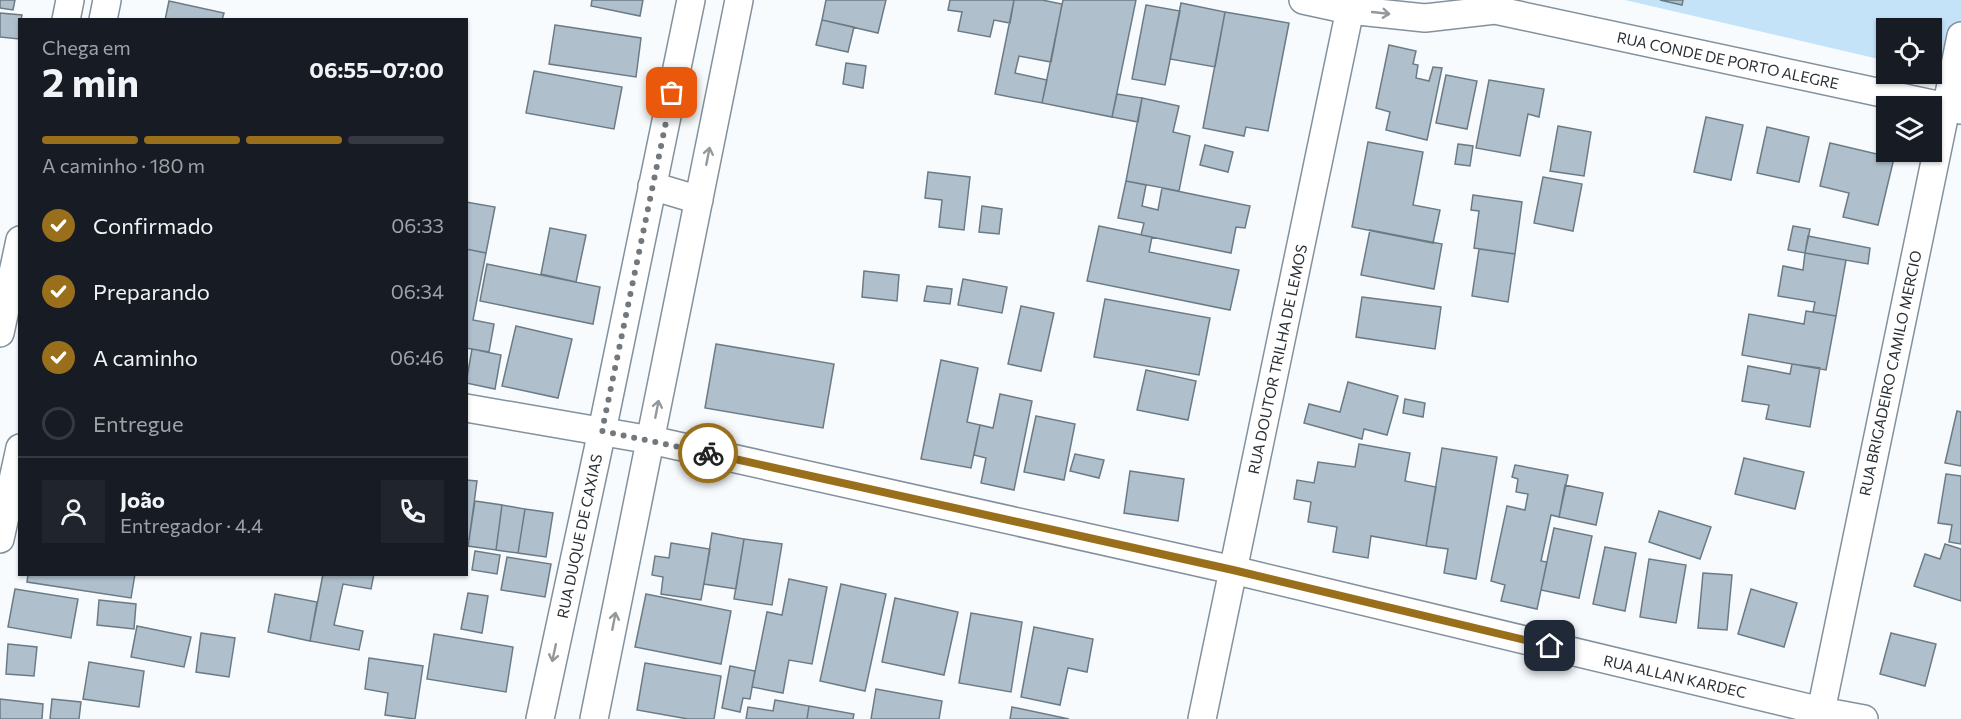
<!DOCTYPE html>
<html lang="pt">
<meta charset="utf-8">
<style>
:root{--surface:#171b24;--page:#20242c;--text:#f1f3f6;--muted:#9ea1a6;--line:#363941;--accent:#996f1c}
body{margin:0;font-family:Commissioner,sans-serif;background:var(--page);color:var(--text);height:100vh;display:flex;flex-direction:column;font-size:22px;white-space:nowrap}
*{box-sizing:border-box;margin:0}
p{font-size:20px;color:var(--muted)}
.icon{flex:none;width:33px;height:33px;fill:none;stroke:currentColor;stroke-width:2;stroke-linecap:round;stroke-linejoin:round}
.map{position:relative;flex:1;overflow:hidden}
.side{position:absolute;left:18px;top:18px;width:450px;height:558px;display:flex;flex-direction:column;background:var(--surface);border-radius:0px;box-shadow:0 2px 4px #0004}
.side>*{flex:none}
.fabs{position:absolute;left:1876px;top:18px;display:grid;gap:12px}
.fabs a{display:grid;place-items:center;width:66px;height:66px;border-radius:0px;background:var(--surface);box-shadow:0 2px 4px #0004;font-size:30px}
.pin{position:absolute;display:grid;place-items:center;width:51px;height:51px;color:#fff;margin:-26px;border-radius:12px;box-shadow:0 3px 9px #0006}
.courier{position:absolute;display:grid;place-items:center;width:60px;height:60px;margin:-30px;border:4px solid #996f1c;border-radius:50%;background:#fff;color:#222;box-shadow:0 2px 8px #0007}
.summary em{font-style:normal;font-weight:700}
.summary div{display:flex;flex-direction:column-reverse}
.summary{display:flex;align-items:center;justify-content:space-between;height:102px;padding:0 24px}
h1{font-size:39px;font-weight:700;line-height:45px}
.bar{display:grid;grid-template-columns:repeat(4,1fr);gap:9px 6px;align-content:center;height:72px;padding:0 24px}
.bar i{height:8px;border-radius:4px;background:var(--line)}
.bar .selected{background:var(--accent)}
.bar p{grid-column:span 4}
.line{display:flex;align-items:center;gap:15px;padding:0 24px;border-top:2px solid var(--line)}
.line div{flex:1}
.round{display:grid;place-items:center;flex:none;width:63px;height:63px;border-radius:0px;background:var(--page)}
ol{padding:0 24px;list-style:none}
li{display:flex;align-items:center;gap:18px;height:66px}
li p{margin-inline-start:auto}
li .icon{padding:6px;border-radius:50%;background:var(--accent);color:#fff;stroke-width:4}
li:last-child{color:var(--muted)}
li i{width:33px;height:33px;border:3px solid var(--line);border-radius:50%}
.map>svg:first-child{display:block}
.green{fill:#c4e3f8}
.building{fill:#afc0cc;stroke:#6b7b86;stroke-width:1.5}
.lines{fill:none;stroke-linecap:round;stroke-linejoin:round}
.minor-casing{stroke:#82919d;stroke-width:30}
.minor{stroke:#fff;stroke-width:27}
.oneway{stroke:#94989a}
.done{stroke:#72787c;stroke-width:6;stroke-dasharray:0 10.8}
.route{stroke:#996f1c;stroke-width:8}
.labels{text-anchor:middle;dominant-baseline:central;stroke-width:5;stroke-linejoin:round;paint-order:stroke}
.street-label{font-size:15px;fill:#2a3136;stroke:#fff}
</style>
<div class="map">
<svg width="1961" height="719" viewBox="0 0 1961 719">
<rect width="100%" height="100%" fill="#f7fbfd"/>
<!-- green -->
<path class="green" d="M1625,0H1961V79L1932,72V28H1887V61Z"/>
<!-- building -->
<path class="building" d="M0,0H15L13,10L0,8Z
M592,0H643L640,16L591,6Z
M826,0H886L878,33L822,20Z
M950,0H1014L1010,23L994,20L990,37L958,31L962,12L948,10Z
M1014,0H1042L1062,4L1051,62L1019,56L1015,73L1047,80L1042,103L995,94Z
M1063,0H1136L1112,117L1042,103Z
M1660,0H1683L1682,5Z
M169,1L224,13L222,20H165Z
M1181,3L1225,12L1215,67L1170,59Z
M1146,5L1180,11L1165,85L1132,79Z
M1225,12L1289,23L1268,131L1246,127L1244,136L1203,128Z
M0,13L22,15L21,20H20L19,39L0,37Z
M822,20L854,27L848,52L816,45Z
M555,25L641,38L636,77L549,64Z
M1389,45L1416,51L1413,64L1418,65L1416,78L1429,81L1433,67L1442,68L1427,140L1386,130L1390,112L1376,108Z
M846,63L866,66L863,88L843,84Z
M534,71L622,87L614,129L526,113Z
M1446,75L1477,81L1467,129L1436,123Z
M1489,80L1544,89L1539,117L1528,114L1520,156L1476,148Z
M1117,94L1142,98L1138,122L1112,117Z
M1142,98L1179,106L1173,132L1190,136L1179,191L1126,181Z
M1706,117L1743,125L1731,180L1694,172Z
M1558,126L1591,132L1584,176L1550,171Z
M1767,127L1809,137L1799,182L1757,173Z
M1368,142L1423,152L1413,205L1440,210L1433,243L1352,227Z
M1830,143L1894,158L1878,225L1843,217L1849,193L1820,186Z
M1458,144L1473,146L1470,166L1455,164Z
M1205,145L1233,152L1228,172L1200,165Z
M928,172L970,177L964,230L939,227L942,200L925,198Z
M1543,177L1582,184L1573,231L1534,223Z
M1126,181L1146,185L1142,206L1158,210L1162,188L1250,206L1245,228L1236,227L1231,253L1141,235L1144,223L1118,218Z
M1473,195L1522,202L1515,254L1474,248L1479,211L1471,210Z
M466,202L495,207L486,253L466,249Z
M982,206L1002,209L999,234L979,232Z
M1099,226L1152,237L1149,252L1239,270L1230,310L1087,281Z
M1793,226L1810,229L1805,253L1788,250Z
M550,228L586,235L576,282L541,274Z
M1370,230L1442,244L1434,289L1361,275Z
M1808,236L1870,248L1868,264L1805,253Z
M466,249L486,253L473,320L494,324L489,352L466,348Z
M1479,249L1515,254L1508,302L1472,296Z
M1805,253L1846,260L1836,316L1813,312L1815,302L1778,296L1783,266L1803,270Z
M487,264L600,287L593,324L480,301Z
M864,271L899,275L897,301L862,297Z
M963,279L1007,287L1002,313L958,305Z
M927,286L952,289L950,304L924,301Z
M1362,297L1441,307L1435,349L1356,337Z
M1105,299L1210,318L1199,375L1094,357Z
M1021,306L1054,313L1041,371L1008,364Z
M1806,311L1836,316L1826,370L1742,355L1749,314L1804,324Z
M516,326L572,339L558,398L502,386Z
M716,344L834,364L823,428L705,408Z
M472,349L501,355L495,389L466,383Z
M941,360L978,368L967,422L980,425L971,468L921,459Z
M1792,364L1820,368L1810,427L1766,419L1769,405L1742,401L1748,366L1790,374Z
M1146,370L1196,381L1188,420L1137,410Z
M1348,382L1398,396L1387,435L1364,429L1362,439L1304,423L1309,404L1340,412Z
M1000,394L1032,401L1014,490L981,483L986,458L974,455L980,425L993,428Z
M1405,399L1425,403L1423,417L1403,413Z
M1957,411L1961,412V466L1945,463Z
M1036,416L1075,424L1064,480L1024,472Z
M1359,444L1410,453L1405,481L1436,487L1426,546L1371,536L1368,558L1333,552L1337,527L1308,522L1311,502L1294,499L1297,480L1314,483L1318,462L1355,467Z
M1442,448L1497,457L1476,579L1444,573L1448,549L1426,546Z
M1075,454L1104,460L1099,478L1070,471Z
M1744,458L1804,472L1795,509L1735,494Z
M1515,465L1568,475L1559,517L1551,515L1541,561L1547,562L1537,609L1501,601L1505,585L1491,581L1507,506L1525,510L1528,494L1516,492L1518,479L1512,477Z
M1130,471L1184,479L1178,521L1124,513Z
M1946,474L1961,476V544L1949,542L1952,525L1938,523Z
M466,480L477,481L469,540L466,539Z
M1565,485L1603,493L1596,525L1559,517Z
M475,501L502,505L496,550L468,546Z
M502,505L525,509L518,553L496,550Z
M525,509L553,513L546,557L518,553Z
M1659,511L1711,527L1700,559L1649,542Z
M1554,528L1592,536L1579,598L1541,590Z
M712,533L744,539L736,589L704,584Z
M744,539L782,544L772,605L734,599Z
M671,543L710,549L701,600L661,594L663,577L652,575L655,556L669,558Z
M1945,544L1961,549V601L1914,586L1925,554L1940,559Z
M1605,547L1636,553L1625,611L1593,604Z
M475,551L500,555L497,574L472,570Z
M507,557L551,564L545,597L501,590Z
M1649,559L1686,565L1676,623L1640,617Z
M1703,573L1732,575L1727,630L1698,628Z
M28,574H135L131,598L27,582Z
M323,574H374L371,589L343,584L334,625L363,631L359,650L310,641Z
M789,579L827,587L812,664L789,660L783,693L752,687L767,612L782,615Z
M841,584L886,594L865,691L820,681Z
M15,589L78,599L71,638L8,627Z
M1751,589L1797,603L1784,647L1738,634Z
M468,593L488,596L482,633L461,629Z
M275,594L317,602L310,641L268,632Z
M646,594L731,611L721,664L635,647Z
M895,598L958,612L944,675L882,662Z
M99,600L136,604L134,629L97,625Z
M971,613L1022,622L1011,692L959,683Z
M137,626L191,637L184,667L131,657Z
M1034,627L1093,639L1087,672L1068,668L1060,705L1021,697Z
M201,633L235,638L229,677L196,672Z
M1891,633L1936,644L1925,686L1880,674Z
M434,634L513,647L506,692L427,679Z
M8,644L37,647L34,676L6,674Z
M369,658L423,666L415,719L385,715L388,693L365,689Z
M89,662L144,671L139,707L83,699Z
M645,663L721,676L714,719H688L637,710Z
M730,666L755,671L750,699L743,698L740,712L722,708Z
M876,689L942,701L939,719H871Z
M0,699L43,704L42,719H0Z
M52,699L81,702L79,719H50Z
M775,700L809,706L807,719H746L748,707L773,711Z
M809,706L854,714L853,719H807Z
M1012,707L1069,719H1010Z"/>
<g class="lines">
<!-- minor casing -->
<g class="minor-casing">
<path id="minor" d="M1303,0L1349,10L1425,18L1495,10L1961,110
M66,20L70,0
M103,20L107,0
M652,186L699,200
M0,333L20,240
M466,408L651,440L1233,570L1821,711L1864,719
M0,539L20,448
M1821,711L1961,36
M540,719L602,431L691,0
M594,719L739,0
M1202,719L1352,0"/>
</g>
<!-- minor -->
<use href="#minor" class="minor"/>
</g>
<!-- one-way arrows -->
<defs><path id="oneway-shaft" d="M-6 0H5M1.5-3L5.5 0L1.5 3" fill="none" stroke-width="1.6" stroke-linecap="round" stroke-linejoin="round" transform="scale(1.5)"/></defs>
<g class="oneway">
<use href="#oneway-shaft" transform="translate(1381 13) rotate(6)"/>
<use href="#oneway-shaft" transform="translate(708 156) rotate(-79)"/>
<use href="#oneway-shaft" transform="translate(657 409) rotate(-79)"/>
<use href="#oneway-shaft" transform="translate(614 621) rotate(-79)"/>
<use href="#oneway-shaft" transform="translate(554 653) rotate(102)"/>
</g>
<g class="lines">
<!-- done -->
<path class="done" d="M672,93L602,431L708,453"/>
<!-- route -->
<path class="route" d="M708,453L1233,570L1550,646"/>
</g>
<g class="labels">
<!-- street labels -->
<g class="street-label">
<text transform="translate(1728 60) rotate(12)">RUA CONDE DE PORTO ALEGRE</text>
<text transform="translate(1277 359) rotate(-78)">RUA DOUTOR TRILHA DE LEMOS</text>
<text transform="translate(1890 373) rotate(-78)">RUA BRIGADEIRO CAMILO MERCIO</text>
<text transform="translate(579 536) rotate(-78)">RUA DUQUE DE CAXIAS</text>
<text transform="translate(1675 676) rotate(13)">RUA ALLAN KARDEC</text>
</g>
</g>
</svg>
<div class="fabs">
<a><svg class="icon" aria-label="locate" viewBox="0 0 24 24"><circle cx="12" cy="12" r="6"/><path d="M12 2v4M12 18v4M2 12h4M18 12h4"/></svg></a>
<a><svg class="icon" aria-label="layers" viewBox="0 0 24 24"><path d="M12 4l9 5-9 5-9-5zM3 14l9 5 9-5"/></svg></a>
</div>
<div class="pin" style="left:672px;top:93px;background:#ea580c"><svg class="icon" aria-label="bag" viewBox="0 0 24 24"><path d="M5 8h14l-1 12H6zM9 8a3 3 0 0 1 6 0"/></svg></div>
<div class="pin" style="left:1550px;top:646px;background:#1f2937"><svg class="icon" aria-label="home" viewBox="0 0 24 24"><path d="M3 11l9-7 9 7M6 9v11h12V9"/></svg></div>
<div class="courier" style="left:708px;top:453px"><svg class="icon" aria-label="bike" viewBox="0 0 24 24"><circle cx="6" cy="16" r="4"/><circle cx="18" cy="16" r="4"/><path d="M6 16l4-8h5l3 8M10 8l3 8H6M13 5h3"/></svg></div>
<section class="side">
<div class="summary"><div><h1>2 min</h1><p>Chega em</p></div><em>06:55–07:00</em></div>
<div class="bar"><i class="selected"></i><i class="selected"></i><i class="selected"></i><i></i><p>A caminho · 180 m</p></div>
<ol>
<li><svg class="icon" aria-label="check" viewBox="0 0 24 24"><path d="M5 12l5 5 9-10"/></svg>Confirmado<p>06:33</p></li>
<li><svg class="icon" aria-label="check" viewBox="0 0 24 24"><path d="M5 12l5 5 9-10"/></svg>Preparando<p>06:34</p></li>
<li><svg class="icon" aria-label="check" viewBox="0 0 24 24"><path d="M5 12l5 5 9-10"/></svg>A caminho<p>06:46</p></li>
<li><i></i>Entregue</li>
</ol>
<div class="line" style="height:108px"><a class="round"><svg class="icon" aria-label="person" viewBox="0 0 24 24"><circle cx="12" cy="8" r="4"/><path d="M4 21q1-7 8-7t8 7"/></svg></a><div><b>João</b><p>Entregador · 4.4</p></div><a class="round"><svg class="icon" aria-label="phone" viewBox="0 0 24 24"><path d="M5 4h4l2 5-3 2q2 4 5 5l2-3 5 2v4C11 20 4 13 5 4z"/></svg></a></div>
</section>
</div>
